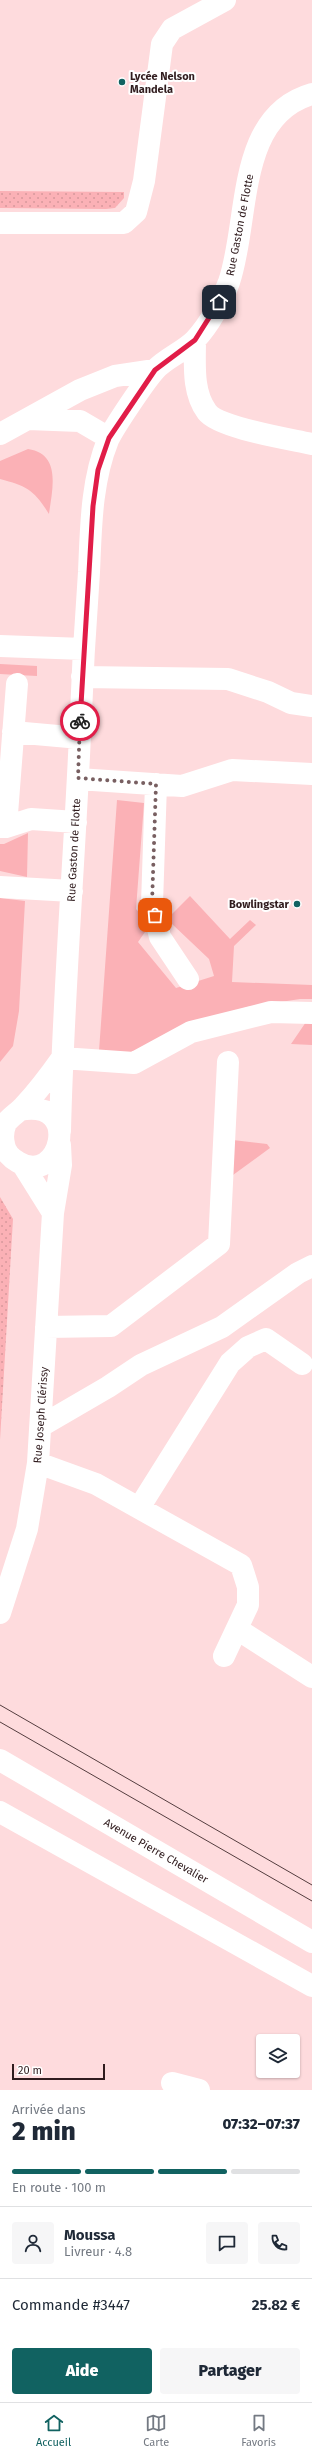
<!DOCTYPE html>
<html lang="fr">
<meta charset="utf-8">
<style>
:root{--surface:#fff;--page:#f6f6f7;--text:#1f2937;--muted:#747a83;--line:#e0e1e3;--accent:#116261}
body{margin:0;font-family:"Fira Sans",sans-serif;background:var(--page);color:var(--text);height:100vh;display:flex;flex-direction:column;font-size:15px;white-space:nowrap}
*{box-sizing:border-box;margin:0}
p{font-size:13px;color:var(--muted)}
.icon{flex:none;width:22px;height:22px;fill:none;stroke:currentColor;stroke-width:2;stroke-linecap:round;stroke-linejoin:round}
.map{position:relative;height:2090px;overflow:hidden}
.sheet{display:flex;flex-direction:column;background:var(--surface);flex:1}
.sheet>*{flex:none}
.controls{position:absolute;left:256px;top:2034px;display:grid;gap:8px}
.controls a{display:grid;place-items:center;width:44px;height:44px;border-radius:4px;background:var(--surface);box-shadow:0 1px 3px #0004;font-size:20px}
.scale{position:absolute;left:12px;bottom:10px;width:93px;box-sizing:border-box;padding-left:4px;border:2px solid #301c1e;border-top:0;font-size:11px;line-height:14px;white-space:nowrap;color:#301c1e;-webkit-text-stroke:3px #fff;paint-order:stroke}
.pin{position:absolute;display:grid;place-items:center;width:34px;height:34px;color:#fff;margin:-17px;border-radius:8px;box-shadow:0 2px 6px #0006}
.courier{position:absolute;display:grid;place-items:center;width:40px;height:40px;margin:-20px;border:3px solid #e11d48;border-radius:50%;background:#fff;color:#222;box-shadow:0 1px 5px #0007}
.summary em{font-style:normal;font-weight:800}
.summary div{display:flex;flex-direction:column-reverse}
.summary{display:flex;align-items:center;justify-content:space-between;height:68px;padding:0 12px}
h1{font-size:26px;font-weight:800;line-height:30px}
.bar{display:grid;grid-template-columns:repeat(4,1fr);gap:6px 4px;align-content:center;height:48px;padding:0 12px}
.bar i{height:5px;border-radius:3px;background:var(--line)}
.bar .selected{background:var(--accent)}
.bar p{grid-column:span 4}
.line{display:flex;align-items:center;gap:10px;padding:0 12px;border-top:1px solid var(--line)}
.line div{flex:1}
.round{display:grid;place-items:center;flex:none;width:42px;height:42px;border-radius:4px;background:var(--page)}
.cta{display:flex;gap:8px;margin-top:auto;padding:8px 12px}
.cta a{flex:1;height:46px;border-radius:4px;background:var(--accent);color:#fff;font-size:16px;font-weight:800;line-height:46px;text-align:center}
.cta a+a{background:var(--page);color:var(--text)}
.menu{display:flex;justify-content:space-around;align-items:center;height:56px;border-top:1px solid var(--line);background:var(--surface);font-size:11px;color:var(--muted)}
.menu a{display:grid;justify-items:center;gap:2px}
.menu .selected{color:var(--accent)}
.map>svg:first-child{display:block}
.grass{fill:url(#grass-dots)}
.garden{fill:#fbb1b6}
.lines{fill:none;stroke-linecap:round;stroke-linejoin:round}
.minor{stroke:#fff;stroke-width:22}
.tram{stroke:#543d3f;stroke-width:1}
.done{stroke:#785f61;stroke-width:4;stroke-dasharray:0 7.2}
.route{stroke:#e11d48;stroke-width:5}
.poi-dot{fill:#116261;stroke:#fff;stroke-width:1.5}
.labels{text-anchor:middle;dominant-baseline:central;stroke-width:4;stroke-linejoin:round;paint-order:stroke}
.poi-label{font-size:11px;font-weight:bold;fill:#301c1e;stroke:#fff;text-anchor:start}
.street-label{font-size:11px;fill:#301c1e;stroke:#fff}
</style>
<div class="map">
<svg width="312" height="2090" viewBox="0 0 312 2090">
<defs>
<pattern id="grass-dots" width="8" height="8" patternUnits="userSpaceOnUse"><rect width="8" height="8" fill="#fbb1b6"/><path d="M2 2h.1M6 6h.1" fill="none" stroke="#d7989c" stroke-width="1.8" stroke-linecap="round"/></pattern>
</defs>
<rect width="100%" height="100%" fill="#fedbdd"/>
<!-- grass -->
<path class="grass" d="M0,191L124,192V198L115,208L106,209L0,208Z
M0,1197L13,1219L0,1440Z"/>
<!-- garden -->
<path class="garden" d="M28,449C62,454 52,490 49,514C34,490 27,486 0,479V461Z
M0,664L37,666V676L0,674Z
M117,800L144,803L136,909L150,925L138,942L176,988L214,976L209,959L171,923V915L190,896L230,939L250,920L256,925L234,946L232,982L312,985V999H300L247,1007L176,1032L135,1053L99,1051Z
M28,833L27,877L0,871V844H4Z
M0,898L25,901L19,1011L13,1046L0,1062Z
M306,1022H312V1045L291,1044Z
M233,1140L267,1144L270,1148L233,1175Z"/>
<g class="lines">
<!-- minor -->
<path class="minor" d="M0,223H124L136,212L144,181L162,44L172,29L225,0
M195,340C195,364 192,392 207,412C219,428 290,439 312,444
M28,419L80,421L109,438
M0,434L80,390L115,376L155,370
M0,646L84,649
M82,677L228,679L268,692L291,703L312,706
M13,732L80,738
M78,779L182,786L232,770L312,774
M156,784L152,904L160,937L188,979
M0,827H6L31,819L76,822
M6,827L17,684
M0,887L72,891
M62,1058L134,1063L191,1032L271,1012L312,1013
M20,1110C84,1098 60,1188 18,1162C11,1158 5,1152 4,1144C2,1136 3,1130 6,1123C10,1117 19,1112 24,1106C38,1091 50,1075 62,1058
M60,1131C63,999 74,867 80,735C82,680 85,626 89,572C91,528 91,482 108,440C114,427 145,381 155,370C166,358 183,352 195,340C209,325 222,302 229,282C250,221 235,116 312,94
M23,1165L53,1213
M46,1327L111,1326L219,1244L228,1062
M41,1426L108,1387L141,1365L222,1327L298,1273L312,1266
M38,1463L96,1484L241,1565L248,1587V1605L224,1656
M139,1508L230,1363L248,1347L266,1339L302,1364
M0,1613L27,1529L38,1463L53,1213L61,1165L60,1145
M237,1629L312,1677
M0,1760L312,1942
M0,1812L312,1986
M172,2083L199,2090"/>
<!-- tram -->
<path class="tram" d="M0,1705L312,1885
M0,1722L312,1901"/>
</g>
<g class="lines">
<!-- done -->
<path class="done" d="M80,721L78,778L156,784L152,904L155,915"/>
<!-- route -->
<path class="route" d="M80,721L93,506L98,470L109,438L155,370L195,340L219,302"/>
</g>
<!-- markers -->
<g class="poi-dot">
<circle cx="122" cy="82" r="4"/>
<circle cx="297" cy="904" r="4"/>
</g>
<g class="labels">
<!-- poi labels -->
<g class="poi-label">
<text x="130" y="76">Lycée Nelson<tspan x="130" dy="13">Mandela</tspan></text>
<text x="289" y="904" text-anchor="end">Bowlingstar</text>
</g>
<!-- street labels -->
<g class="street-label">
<text transform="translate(240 225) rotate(-79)">Rue Gaston de Flotte</text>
<text transform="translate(74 850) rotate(-87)">Rue Gaston de Flotte</text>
<text transform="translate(41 1415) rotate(-86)">Rue Joseph Clérissy</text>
<text transform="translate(156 1851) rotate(30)">Avenue Pierre Chevalier</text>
</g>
</g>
</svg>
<div class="controls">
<a><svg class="icon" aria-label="layers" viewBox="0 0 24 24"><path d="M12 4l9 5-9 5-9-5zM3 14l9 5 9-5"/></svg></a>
</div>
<div class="scale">20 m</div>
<div class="pin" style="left:155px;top:915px;background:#ea580c"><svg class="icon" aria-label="bag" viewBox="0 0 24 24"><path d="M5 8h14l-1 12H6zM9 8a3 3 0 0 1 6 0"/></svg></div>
<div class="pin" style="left:219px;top:302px;background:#1f2937"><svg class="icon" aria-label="home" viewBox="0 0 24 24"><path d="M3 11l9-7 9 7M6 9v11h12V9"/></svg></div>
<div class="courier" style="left:80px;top:721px"><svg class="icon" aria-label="bike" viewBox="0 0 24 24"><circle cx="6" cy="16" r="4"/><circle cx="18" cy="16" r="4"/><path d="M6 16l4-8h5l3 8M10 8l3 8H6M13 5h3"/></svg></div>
</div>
<section class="sheet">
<div class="summary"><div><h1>2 min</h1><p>Arrivée dans</p></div><em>07:32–07:37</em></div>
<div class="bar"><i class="selected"></i><i class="selected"></i><i class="selected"></i><i></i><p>En route · 100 m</p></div>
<div class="line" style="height:72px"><a class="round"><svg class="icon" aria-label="person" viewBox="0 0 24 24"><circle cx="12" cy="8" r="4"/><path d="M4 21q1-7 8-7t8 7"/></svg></a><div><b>Moussa</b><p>Livreur · 4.8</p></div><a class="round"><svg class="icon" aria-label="chat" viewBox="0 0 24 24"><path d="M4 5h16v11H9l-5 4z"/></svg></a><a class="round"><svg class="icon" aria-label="phone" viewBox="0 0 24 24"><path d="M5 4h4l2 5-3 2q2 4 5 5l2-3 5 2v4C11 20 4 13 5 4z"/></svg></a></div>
<div class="line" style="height:52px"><div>Commande #3447</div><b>25.82 €</b></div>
<div class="cta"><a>Aide</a><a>Partager</a></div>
</section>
<nav class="menu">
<a class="selected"><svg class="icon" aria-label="home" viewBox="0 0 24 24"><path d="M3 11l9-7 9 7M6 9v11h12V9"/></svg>Accueil</a>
<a><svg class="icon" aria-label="map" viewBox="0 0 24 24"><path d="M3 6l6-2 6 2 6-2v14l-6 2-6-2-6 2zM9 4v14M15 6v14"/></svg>Carte</a>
<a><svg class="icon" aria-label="saved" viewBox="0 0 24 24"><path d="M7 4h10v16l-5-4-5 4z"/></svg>Favoris</a>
</nav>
